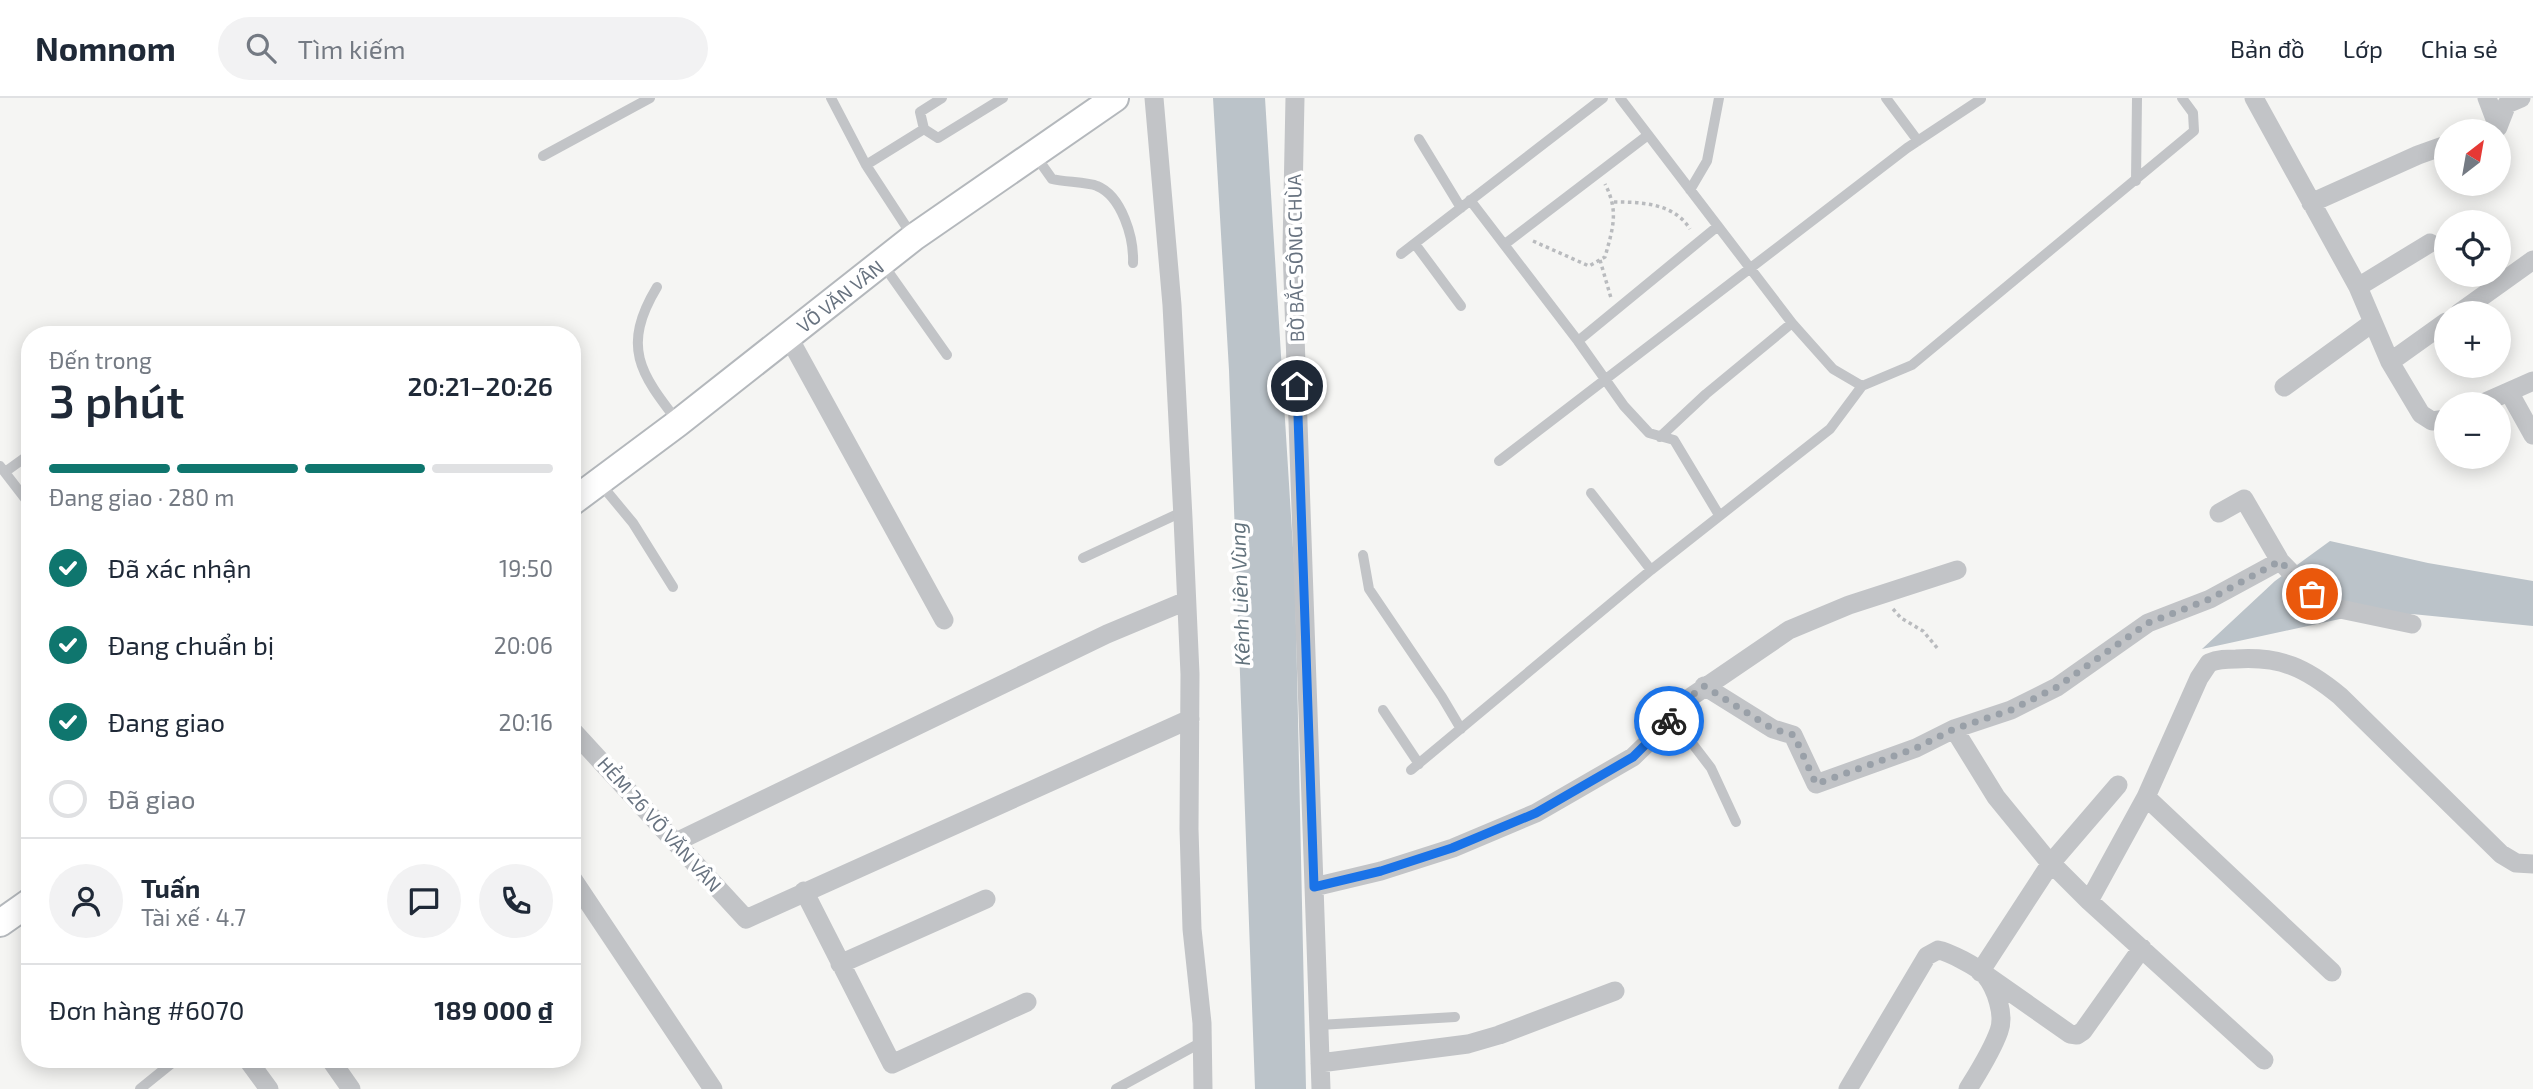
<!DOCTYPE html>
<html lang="vi">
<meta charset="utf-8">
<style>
:root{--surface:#fff;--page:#f2f2f3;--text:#1f2937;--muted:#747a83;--line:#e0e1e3;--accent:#0f766e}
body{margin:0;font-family:"Exo 2",sans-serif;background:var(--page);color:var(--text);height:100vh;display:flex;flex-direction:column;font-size:26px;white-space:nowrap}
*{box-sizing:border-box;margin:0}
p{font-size:23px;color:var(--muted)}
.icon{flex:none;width:38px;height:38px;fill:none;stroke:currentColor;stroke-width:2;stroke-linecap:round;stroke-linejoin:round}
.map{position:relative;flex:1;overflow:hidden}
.drawer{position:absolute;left:21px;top:228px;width:560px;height:742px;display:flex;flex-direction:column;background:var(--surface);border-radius:28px;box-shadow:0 4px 18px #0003}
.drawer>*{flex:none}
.needle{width:46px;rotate:31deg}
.buttons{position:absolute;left:2434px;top:21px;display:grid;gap:14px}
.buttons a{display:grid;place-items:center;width:77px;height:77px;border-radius:50%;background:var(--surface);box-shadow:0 4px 18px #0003;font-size:35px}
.pin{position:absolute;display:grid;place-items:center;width:60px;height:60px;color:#fff;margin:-30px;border:4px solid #fff;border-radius:50%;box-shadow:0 2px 7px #0007}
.courier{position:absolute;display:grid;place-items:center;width:70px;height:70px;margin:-35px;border:5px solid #1a73e8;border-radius:50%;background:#fff;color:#222;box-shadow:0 2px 9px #0007}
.headline em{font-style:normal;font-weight:600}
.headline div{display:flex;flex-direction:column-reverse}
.headline{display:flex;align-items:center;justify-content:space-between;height:119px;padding:0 28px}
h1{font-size:46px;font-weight:600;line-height:52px}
.bar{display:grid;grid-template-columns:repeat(4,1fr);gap:10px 7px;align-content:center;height:84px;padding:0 28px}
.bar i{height:9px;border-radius:5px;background:var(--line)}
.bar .current{background:var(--accent)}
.bar p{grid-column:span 4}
.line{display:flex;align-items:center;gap:18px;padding:0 28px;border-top:2px solid var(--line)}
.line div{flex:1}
.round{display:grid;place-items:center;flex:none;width:74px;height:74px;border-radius:37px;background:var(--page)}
ol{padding:0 28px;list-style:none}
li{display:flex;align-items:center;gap:21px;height:77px}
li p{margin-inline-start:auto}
li .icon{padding:7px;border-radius:50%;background:var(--accent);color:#fff;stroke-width:4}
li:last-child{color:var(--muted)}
li i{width:38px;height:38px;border:4px solid var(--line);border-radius:50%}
header{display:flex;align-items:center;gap:42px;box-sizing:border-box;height:98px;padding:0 35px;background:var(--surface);border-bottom:2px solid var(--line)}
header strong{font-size:33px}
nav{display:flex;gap:38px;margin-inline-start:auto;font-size:24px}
.search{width:490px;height:63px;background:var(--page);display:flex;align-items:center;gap:18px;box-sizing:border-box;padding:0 24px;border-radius:38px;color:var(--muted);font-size:26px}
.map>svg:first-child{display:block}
.water{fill:#bbc3c9}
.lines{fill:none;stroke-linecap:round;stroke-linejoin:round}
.secondary-casing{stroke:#b4b8bc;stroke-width:30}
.path{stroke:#b9bbbe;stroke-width:3.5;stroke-dasharray:3.5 3.5;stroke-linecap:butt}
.lane{stroke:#c2c4c7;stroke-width:10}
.street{stroke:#c2c4c7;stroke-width:19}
.secondary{stroke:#fff;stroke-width:26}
.done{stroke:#99a0a8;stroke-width:7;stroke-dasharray:0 12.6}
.route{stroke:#1a73e8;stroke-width:9}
.labels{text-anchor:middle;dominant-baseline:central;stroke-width:7;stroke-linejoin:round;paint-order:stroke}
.street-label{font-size:19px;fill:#687380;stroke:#fff}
.water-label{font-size:21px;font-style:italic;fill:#63737d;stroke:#fff}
</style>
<header>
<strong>Nomnom</strong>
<div class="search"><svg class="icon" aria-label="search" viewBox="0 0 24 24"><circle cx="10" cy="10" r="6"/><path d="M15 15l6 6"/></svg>Tìm kiếm</div>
<nav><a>Bản đồ</a><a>Lớp</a><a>Chia sẻ</a></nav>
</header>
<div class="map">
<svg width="2533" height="991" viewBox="0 0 2533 991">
<rect width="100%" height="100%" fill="#f5f5f3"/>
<!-- water -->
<path class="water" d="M1213,0H1265L1295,482L1306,991H1255L1229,272Z
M2330,443L2428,465L2533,483V528L2412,516L2349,519L2202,551L2275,483Z"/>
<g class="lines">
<!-- secondary casing -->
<g class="secondary-casing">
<g id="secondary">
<path id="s1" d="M572,404L678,325L914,139L1115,0"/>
<path d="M0,825L30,804"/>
</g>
</g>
<!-- path -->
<path class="path" d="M1614,104C1641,104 1674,105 1690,131
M1533,143L1589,168L1605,159C1613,130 1619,113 1605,86
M1600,162L1611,200
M1893,511L1901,520L1923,533L1939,552"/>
<!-- lane -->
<path class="lane" d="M831,0L866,67L913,139
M942,0L920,14L924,31L938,40L1003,0
M1620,0L1792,225L1833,271L1862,288
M1886,0L1918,43
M1419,41L1461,110
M1035,57L1052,81C1064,84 1088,84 1097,88C1122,98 1134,140 1133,165
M543,58L650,0
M866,67L924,31
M2136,83L2137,0
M1690,92L1707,63L1719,0
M1470,102L1578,243L1624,308L1649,335L1674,342L1719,417
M1415,146L1461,208
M1505,146L1648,37
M1401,156L1603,0
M882,165L947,257
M657,189C621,249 640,275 678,324
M1578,243L1718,128
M1660,339L1706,296L1792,225
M1499,363L1907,50L1981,1
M0,368L30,407
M5,374L30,356
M599,384L633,425L673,489
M1591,395L1651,472
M1363,457L1369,491L1442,599L1461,631
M1083,460L1182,414
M1383,612L1419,666
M1672,619L1711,670L1736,724
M1411,672L1651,472L1830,331L1862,288L1912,267L2194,33L2193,15L2182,0
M1319,927L1455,919
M140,991L177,961
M1116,991L1202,944"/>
<!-- street -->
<path class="street" d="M1154,0L1172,207L1183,420L1190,576L1189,731L1192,831L1202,925L1203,991
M1295,0L1292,150L1321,991
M2254,0L2358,189L2390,264L2421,316L2432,323L2446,321
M2487,0L2498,29
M2486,33L2498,29L2507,6L2521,0
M2311,105L2418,57L2446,47
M2358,189L2430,145
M2459,215L2533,162
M788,238L944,522
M2390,264L2446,224
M2284,289L2372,225
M2509,294L2533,337
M2481,306L2533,283
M2280,463L2312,496L2340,511L2412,526
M1704,588L1773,631L1793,637L1816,686L1916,650L1954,631L2011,612L2057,589L2148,525L2210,501L2280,463L2244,401L2219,415
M1954,631L1996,699L2045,759L2089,803L2264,962
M572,632L746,821L1190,621
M2146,699L2332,874
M676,744L1107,536L1186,503
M572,780L713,991
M1314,789L1381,773L1453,750L1536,715L1633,659L1664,629L1682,605L1789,532L1849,507L1957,472
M804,793L892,966L1027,904
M2089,803L2146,699L2199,580L2209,565C2218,561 2227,561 2236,561C2281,558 2306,570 2340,598L2501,756L2516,765L2533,766
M840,866L986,801
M1980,874L2051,765L2118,687
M1986,877L2070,936L2077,937L2083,933L2142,850
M247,961L269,991
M330,961L351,991
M1320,965L1468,946L1499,937L1615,893
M1848,991L1927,858L1938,852C1949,854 1978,869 1985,877C1996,890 2005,917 1999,933C1992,953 1979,973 1968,991"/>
<!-- secondary -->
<use href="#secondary" class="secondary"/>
</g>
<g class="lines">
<!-- done -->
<path class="done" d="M1669,623L1682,605L1704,588L1773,631L1794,637L1816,686L1916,650L1954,631L2011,612L2057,589L2148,525L2210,501L2280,463L2312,496"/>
<!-- route -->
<path class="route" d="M1297,288L1314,789L1381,773L1452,750L1536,715L1633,659L1669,623"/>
</g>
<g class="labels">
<!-- street labels -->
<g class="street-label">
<text transform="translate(1295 160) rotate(-91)">BỜ BẮC SÔNG CHÙA</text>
<text stroke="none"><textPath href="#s1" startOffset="338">VÕ VĂN VÂN</textPath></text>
<text transform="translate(660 726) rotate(48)">HẺM 26 VÕ VĂN VÂN</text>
</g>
<!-- water labels -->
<g class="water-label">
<text transform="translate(1239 496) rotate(-92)">Kênh Liên Vùng</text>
</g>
</g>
</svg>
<div class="buttons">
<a><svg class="needle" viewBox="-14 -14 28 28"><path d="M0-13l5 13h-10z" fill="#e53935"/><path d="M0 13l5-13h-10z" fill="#747a83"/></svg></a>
<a><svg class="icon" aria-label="locate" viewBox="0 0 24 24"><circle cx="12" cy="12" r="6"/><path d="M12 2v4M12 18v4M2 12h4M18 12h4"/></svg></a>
<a>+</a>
<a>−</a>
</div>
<div class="pin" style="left:2312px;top:496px;background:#ea580c"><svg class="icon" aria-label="bag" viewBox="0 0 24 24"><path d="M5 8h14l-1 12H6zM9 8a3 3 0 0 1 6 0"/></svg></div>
<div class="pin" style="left:1297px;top:288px;background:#1f2937"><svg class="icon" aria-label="home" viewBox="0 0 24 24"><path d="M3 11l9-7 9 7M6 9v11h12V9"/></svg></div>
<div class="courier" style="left:1669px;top:623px"><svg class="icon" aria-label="bike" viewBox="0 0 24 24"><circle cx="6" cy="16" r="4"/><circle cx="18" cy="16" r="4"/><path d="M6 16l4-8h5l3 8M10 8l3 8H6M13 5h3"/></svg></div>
<section class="drawer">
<div class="headline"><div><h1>3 phút</h1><p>Đến trong</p></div><em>20:21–20:26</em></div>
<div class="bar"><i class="current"></i><i class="current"></i><i class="current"></i><i></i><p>Đang giao · 280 m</p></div>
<ol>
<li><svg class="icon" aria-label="check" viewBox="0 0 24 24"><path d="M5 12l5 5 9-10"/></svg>Đã xác nhận<p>19:50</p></li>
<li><svg class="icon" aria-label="check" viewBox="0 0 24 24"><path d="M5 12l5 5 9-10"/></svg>Đang chuẩn bị<p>20:06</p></li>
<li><svg class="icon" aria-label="check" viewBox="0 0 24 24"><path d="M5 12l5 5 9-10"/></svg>Đang giao<p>20:16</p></li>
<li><i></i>Đã giao</li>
</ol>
<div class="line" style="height:126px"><a class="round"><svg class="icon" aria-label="person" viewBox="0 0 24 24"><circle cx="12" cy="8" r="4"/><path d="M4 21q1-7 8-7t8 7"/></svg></a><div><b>Tuấn</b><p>Tài xế · 4.7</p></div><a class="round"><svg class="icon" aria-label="chat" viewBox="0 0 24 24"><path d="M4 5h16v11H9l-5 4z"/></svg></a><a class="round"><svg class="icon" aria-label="phone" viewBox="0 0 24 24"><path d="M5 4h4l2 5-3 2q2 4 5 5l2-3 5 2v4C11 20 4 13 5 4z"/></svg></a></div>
<div class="line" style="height:91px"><div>Đơn hàng #6070</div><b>189 000 ₫</b></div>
</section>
</div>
